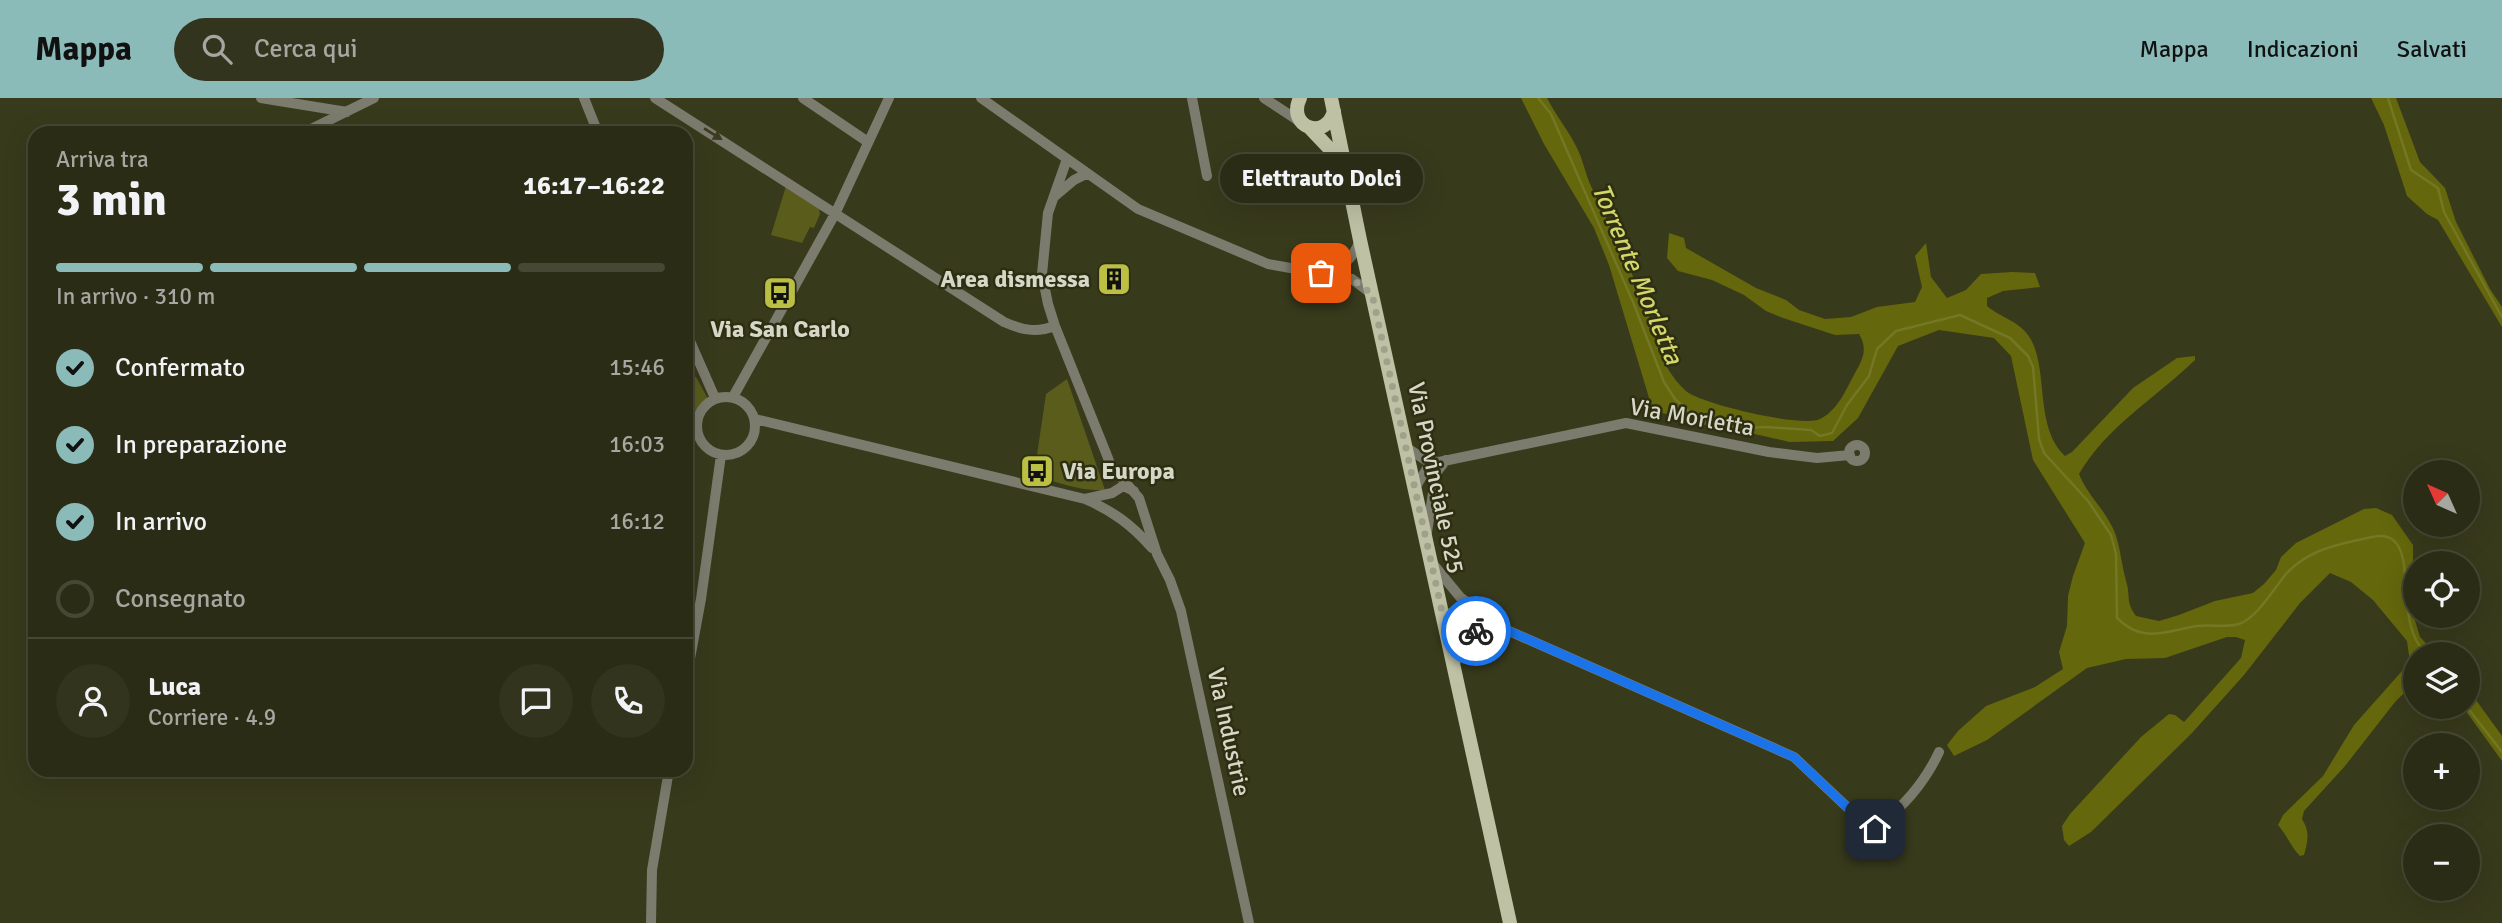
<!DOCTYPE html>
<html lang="it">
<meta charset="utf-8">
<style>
:root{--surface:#2a2c15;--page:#32341e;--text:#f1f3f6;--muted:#a5a7a0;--line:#464834;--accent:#8bbbb9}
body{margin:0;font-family:Signika,sans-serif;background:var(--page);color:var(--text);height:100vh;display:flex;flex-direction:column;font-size:26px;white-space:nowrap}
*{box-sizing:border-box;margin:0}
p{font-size:23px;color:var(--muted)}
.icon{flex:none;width:38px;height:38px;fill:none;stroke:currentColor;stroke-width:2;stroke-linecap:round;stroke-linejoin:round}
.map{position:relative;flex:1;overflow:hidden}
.side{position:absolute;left:28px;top:28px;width:665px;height:651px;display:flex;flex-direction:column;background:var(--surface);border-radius:21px;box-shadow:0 7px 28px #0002,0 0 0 2px var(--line)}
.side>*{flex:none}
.needle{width:46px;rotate:315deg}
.buttons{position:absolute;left:2403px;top:362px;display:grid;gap:14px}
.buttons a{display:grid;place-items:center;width:77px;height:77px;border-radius:50%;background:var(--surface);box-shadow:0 7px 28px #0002,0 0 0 2px var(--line);font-size:35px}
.pin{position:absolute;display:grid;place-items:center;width:60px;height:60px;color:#fff;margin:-30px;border-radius:14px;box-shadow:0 4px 10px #0006}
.courier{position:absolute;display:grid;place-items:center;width:70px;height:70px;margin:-35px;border:5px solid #1a73e8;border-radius:50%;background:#fff;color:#222;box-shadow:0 2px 9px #0007}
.bubble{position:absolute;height:49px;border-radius:24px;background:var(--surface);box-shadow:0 7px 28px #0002,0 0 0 2px var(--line);font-size:23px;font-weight:800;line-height:49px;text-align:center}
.summary em{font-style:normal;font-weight:800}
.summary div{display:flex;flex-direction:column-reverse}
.summary{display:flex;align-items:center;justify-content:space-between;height:119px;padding:0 28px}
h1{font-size:46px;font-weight:800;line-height:52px}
.bar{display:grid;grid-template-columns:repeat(4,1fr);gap:10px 7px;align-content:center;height:84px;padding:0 28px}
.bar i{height:9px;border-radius:5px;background:var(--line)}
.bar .active{background:var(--accent)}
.bar p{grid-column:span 4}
.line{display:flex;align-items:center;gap:18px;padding:0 28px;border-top:2px solid var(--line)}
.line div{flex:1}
.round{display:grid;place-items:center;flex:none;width:74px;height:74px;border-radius:37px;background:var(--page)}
ol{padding:0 28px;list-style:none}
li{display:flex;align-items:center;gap:21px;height:77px}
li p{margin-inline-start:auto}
li .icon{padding:7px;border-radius:50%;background:var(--accent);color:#111;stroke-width:4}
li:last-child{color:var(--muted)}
li i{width:38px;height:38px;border:4px solid var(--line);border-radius:50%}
header{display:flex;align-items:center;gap:42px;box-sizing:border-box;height:98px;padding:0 35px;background:var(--accent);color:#111}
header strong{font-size:33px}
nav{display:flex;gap:38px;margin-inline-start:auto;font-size:24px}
.search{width:490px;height:63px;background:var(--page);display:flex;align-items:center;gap:18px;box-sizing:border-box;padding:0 24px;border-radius:38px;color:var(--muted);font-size:26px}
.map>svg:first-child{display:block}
.green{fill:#595c1b}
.forest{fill:#65670c}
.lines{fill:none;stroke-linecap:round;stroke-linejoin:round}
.stream{stroke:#747723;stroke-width:2.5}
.minor{stroke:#7b7c6e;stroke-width:10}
.major{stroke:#bec1a4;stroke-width:14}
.oneway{fill:#3a3b20}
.done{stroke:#9fa18b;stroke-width:7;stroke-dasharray:0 12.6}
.route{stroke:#1a73e8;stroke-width:9}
.labels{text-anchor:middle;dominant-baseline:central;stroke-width:5;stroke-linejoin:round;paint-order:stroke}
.poi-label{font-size:24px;font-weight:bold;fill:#d6d8c7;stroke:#2e2f12;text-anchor:end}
.street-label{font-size:24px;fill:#d6d8c7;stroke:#2e2f12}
.water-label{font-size:26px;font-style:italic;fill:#d3d768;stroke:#2e2f12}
</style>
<header>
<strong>Mappa</strong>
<div class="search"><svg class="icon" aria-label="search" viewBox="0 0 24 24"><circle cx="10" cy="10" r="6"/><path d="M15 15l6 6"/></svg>Cerca qui</div>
<nav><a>Mappa</a><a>Indicazioni</a><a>Salvati</a></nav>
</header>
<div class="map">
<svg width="2502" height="825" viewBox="0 0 2502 825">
<rect width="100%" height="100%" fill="#383a1c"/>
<!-- green -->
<path class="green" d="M786,88L819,110L820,116L814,130L810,129L802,145L771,137Z
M686,277L696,279L707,299L699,311L694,327L686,331Z
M1067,281L1105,392C1081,394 1057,384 1034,377L1046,296Z"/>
<!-- forest -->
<path class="forest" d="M1521,0H1547C1556,18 1569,33 1577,50C1583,62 1585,74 1590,86C1608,124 1627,163 1643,202C1657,236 1656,265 1686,293C1701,306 1803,330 1820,321C1837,313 1846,292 1855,275C1863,261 1868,251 1859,236L1835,237L1783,220L1766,213L1744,197L1712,182L1678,173L1667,160L1669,135L1684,140L1686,150L1756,190L1786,202L1799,212L1825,221L1851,219L1877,209L1915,204L1922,189L1915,158L1926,145L1931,179L1947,200L1966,192L1981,176L2012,174L2035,175L2040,189L2003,193L1987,200V208C2001,220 2020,223 2030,240C2049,271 2034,330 2065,358L2072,354L2133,290L2177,260L2195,258V262C2157,299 2106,329 2079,376C2088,399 2110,416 2117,441C2121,455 2122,469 2126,483C2131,498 2125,503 2136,518L2159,523L2179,517L2215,503L2253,495L2264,486L2276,472L2281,459L2296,445L2364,411L2376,410L2392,417L2413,447V516L2420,539L2436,556H2415V584L2395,604L2345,668L2304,713L2302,721C2310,734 2308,742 2304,757L2300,758C2291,749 2287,737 2278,727L2283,717L2323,678L2354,627L2410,564L2407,543L2373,502L2351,484L2330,475L2300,505L2244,577L2191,636L2091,734L2069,748L2064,742L2062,728L2070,716L2141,639L2169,616L2175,617L2184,624L2241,560L2245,542L2236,539H2227L2165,560L2126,561L2087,570L1987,642L1954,658L1947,647L1958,633L1986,608L2035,589L2063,571L2059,554L2067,528L2068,498L2073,478L2085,445L2033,362L2011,258L1994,240L1939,232L1898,248L1858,320L1833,343L1790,344L1653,313L1609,167L1594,130L1544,46Z
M2371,0H2396L2420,64L2445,90L2456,124L2490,191L2502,209V229L2438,122L2427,116L2407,98L2384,27Z
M2468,591L2502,638V663L2463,609H2468Z"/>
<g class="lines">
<!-- stream -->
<path class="stream" d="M1538,0L1551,16L1633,204L1664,284L1675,301L1697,321L1716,332L1766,329L1811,332L1820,338L1832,335L1847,307L1869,278L1877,251L1896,233L1960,217L2010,240L2028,258L2033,269L2039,341L2044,355L2088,403L2111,437L2116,456L2117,520C2143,546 2165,533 2197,528C2210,526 2227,530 2239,526C2257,520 2275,489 2286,476C2306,454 2331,448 2358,442C2369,440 2383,434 2393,442C2416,460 2394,524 2426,556
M2388,0L2411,72L2438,90L2444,114L2502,219
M2467,609L2502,654"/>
<!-- minor -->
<path class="minor" d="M261,0L347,14
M584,0L598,35
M655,0L1004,224C1022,232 1036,235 1055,228
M803,0L868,44
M981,0L1138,111L1268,166L1352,181L1372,196
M1192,0L1207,78
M1264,0L1302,25
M303,35L374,0
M1067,61L1048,115L1042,176L1048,206L1055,228L1106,355L1111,368L1139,400L1157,456L1170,482L1181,513L1249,825
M1055,98L1074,82L1086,76
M1324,174C1343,170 1353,161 1360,142
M686,234L715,300
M697 328a29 29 0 1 1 58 0a29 29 0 1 1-58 0Z
M733,299L836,114L889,0
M755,321L1085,401C1113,413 1132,427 1152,450
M1849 355a8 8 0 1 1 16 0a8 8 0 1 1-16 0Z
M1407,350L1427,363L1439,364L1626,325L1769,354L1817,360L1850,357
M1415,390L1426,372L1439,364
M1085,401L1112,395L1123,388L1134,393
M1427,434L1436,375L1446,362
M1433,466L1460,499L1507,532L1794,659L1864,725L1875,731C1903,709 1924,686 1939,654
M1443,518L1462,529L1481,535
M1443,518L1461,511L1476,512
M1454,567C1467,538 1476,534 1507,532
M686,582L701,501L721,357
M651,825L652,772L669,672"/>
<!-- major -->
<path class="major" d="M1300,0C1286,29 1326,44 1334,13
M1331,0L1360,142L1510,825
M1309,29L1344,66"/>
</g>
<!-- one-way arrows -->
<defs><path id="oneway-solid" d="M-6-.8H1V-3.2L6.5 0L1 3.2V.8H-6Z" transform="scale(1.75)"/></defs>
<use class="oneway" href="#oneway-solid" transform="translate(713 36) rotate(32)"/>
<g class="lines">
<!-- done -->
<path class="done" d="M1321,175L1352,181L1372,196L1443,518L1462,529L1476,533"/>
<!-- route -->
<path class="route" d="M1476,533L1507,532L1794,659L1864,725L1875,731"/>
</g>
<!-- icons -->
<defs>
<g id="building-square" transform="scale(1.75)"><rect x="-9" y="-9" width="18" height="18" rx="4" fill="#bbc044" stroke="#2e2f12"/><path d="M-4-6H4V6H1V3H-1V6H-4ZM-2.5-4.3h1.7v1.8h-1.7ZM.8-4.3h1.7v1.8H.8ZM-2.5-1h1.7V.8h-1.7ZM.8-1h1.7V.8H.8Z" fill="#111"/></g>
<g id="bus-square" transform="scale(1.75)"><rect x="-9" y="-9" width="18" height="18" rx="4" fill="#bbc044" stroke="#2e2f12"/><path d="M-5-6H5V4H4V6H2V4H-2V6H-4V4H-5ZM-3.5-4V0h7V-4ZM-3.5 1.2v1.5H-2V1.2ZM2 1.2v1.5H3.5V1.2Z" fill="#111"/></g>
</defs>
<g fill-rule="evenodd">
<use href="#building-square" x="1114" y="181"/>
<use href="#bus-square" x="780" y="195"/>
<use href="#bus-square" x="1037" y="373"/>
</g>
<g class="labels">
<!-- poi labels -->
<g class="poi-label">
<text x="1090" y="181">Area dismessa</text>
<text x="780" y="231" text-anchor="middle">Via San Carlo</text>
<text x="1062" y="373" text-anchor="start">Via Europa</text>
</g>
<!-- street labels -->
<g class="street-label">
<text transform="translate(1692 319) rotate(10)">Via Morletta</text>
<text transform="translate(1436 380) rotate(78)">Via Provinciale 525</text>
<text transform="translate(1229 634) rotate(78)">Via Industrie</text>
</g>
<!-- water labels -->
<g class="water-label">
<text transform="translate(1637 176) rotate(67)">Torrente Morletta</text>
</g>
</g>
</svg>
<div class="buttons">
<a><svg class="needle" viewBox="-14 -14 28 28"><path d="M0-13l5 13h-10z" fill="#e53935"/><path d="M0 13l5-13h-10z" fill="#a5a7a0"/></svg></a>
<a><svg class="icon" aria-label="locate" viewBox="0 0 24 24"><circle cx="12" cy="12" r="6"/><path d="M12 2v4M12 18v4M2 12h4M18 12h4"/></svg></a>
<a><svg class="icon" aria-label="layers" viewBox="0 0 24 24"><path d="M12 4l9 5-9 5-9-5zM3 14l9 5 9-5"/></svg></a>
<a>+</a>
<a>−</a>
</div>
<div class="pin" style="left:1321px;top:175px;background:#ea580c"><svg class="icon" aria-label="bag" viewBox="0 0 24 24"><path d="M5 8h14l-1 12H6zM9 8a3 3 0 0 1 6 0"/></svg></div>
<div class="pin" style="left:1875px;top:731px;background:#1f2937"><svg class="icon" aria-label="home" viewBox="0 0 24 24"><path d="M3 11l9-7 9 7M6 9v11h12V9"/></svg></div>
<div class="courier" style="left:1476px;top:533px"><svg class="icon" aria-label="bike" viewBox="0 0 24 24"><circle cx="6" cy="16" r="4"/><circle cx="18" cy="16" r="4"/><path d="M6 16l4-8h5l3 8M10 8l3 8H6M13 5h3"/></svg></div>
<div class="bubble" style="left:1220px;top:56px;width:203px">Elettrauto Dolci</div>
<section class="side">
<div class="summary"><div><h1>3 min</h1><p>Arriva tra</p></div><em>16:17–16:22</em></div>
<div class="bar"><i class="active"></i><i class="active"></i><i class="active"></i><i></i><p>In arrivo · 310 m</p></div>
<ol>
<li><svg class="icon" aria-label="check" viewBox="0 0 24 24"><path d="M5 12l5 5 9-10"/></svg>Confermato<p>15:46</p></li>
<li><svg class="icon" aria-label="check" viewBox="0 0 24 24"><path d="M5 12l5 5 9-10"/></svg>In preparazione<p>16:03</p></li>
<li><svg class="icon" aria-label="check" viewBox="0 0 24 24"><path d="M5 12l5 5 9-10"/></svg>In arrivo<p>16:12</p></li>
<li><i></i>Consegnato</li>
</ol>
<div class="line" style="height:126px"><a class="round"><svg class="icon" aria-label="person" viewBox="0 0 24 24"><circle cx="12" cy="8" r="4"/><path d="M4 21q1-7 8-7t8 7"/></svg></a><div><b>Luca</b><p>Corriere · 4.9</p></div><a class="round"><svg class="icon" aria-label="chat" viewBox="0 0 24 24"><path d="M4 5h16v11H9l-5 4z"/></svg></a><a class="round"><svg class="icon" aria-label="phone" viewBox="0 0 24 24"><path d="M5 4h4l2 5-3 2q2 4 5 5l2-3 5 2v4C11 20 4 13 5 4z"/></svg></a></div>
</section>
</div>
